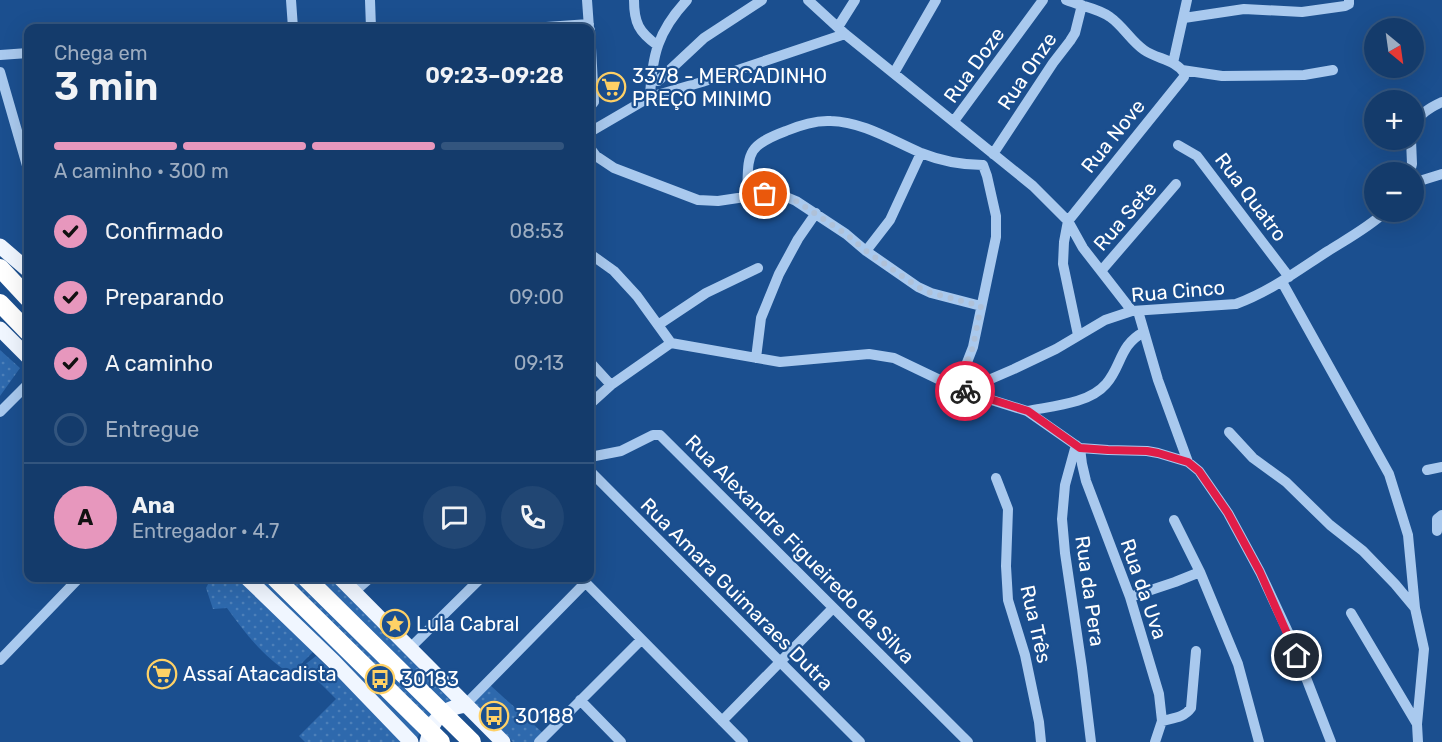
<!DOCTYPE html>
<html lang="pt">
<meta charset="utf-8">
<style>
:root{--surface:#143b6b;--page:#214673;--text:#f1f3f6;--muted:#9dadc1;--line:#33557e;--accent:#e797bd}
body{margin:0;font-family:Rubik,sans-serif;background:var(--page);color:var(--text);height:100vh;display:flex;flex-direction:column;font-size:22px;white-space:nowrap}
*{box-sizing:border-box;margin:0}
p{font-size:20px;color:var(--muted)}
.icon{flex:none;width:33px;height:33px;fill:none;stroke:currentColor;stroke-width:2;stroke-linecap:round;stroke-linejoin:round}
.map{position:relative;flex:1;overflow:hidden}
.side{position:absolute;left:24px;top:24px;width:570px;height:558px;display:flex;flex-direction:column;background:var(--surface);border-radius:12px;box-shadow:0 6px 24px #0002,0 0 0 2px var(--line)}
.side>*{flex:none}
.needle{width:39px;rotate:151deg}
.fabs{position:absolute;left:1364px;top:18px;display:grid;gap:12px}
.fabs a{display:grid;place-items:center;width:60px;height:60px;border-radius:50%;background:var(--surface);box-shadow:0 6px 24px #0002,0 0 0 2px var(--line);font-size:30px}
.pin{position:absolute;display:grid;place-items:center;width:51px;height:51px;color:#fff;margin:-26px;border:3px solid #fff;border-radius:50%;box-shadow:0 2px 6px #0007}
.courier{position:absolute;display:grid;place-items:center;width:60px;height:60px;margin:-30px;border:4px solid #e11d48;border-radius:50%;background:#fff;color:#222;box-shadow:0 2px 8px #0007}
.headline em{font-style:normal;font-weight:600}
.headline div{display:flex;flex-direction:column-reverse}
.headline{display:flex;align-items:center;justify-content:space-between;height:102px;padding:0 30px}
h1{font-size:39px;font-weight:600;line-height:45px}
.bar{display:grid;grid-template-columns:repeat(4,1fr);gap:9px 6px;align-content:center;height:72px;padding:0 30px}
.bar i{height:8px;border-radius:4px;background:var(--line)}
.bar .on{background:var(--accent)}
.bar p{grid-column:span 4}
.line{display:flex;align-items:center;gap:15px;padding:0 30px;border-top:2px solid var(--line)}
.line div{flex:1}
.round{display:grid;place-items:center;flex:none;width:63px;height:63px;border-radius:32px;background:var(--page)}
ol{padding:0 30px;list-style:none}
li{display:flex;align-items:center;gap:18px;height:66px}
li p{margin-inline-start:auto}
li .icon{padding:6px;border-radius:50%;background:var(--accent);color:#111;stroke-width:4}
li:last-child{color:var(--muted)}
li i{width:33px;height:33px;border:3px solid var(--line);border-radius:50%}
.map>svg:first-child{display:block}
.grass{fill:url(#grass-dots)}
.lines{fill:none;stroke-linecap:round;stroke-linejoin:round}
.minor{stroke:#a9c9ee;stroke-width:10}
.major{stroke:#f0f6ff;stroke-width:15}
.highway{stroke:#fff;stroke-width:18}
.done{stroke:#afc1d8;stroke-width:6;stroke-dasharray:0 10.8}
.route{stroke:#e11d48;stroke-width:8}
.labels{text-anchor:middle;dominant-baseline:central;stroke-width:4.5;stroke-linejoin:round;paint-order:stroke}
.street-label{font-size:20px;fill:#fff;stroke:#1b4f8f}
.poi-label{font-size:20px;fill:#fff;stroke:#1b4f8f;text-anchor:start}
</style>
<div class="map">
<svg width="1442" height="742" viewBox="0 0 1442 742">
<defs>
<pattern id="grass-dots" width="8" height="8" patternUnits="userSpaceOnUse" patternTransform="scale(1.5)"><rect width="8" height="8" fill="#2e69ad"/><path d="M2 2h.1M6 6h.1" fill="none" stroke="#4d80b9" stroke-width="1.8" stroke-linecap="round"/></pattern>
</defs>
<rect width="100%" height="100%" fill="#1b4f8f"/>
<!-- grass -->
<path class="grass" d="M0,350L20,368L0,396Z
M211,578H238L313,652L291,674C264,658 245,633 227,608L213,609L206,588Z
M255,578H270L421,730L416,741Z
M286,578H301L436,712L429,722Z
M317,578H333L461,705L443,704Z
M316,656L405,742H305L299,736L336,699L303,666Z
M490,685L544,734L537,742H513L473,702Z"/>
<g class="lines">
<!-- minor -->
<path class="minor" d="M291,0L293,28
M370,0L371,28
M587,0L589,28
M634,0C634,23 639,32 657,45
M808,0L845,34L1033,186L1068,221L1083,248L1132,311
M1066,0C1080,6 1098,8 1110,17C1123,26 1131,41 1144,50C1157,59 1176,60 1184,73V77L1068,221L1064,242L1063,264L1078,335
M1184,18L1244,9L1302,12L1345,6L1349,4V0
M838,27L855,0
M532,28L589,24
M590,30L594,102L590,107
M0,55L28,53
M1173,63L1187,0
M1182,70L1222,76L1304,75L1333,70
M0,72L28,169
M894,73L936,0
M658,81L704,38L762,0
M650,97C652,55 658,31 687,0
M954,121L1043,0
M1413,126C1421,113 1429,108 1442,102
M590,132L650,97L702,82L845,34
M1178,145L1197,156L1289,277
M590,148L596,156L614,168L698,200L718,201L765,194L784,196L796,201L846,234L866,251L918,287L931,293L981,306
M993,154L1053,63L1070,41L1075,33L1082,5
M1410,172L1412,164L1411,140
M1413,183L1442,174
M747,197C749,155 743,147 786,131C800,125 815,120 831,121C863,122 891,140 921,153C941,161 961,165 983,165
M866,251L890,220L921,153
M590,256H593L614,271L637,296L671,343
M1101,271L1176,184
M1282,282L1389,474L1408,535L1415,608
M1138,311L1158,380L1188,462
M658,325L706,293L758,268
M756,358L761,318L779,274L798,239L816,213
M590,362L611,385
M957,388L973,347L996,237V216L987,176L983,165
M963,391L1014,369L1056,349L1105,320L1132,311L1236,304C1271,291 1297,271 1328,251C1347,239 1369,227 1385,212
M590,404L611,385L671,343L780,362L869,354L894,358L963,391L1027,411L1080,448L1108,450L1147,451L1158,453L1188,462L1199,471L1228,513L1260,572L1289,634L1331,742
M1027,411C1052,406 1089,404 1106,384C1122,366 1119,345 1144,332
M0,412L28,384
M1229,432L1253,458L1286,482L1330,525L1363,551L1395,584L1415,608L1424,649L1417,724L1418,742
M1076,445L1065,485L1062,519L1065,553L1082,668L1091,742
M1080,448L1082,464L1086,481L1130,597L1159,694L1162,721L1155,742
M590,457L621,451L653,435H660L968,742
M1427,470L1442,467
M590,471L860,742
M996,478L1008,509L1006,566L1008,600L1025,655L1039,722L1041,742
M1174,520L1200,572L1238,664L1259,742
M1437,531V519L1442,515
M581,578L743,742
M354,592L370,578
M1130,597L1175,582L1200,572
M1351,613L1417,724
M410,648L481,578
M0,660L79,578
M580,700L621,742
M465,705L586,582
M722,721L833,608
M1162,721C1173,718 1184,718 1191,708L1196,651
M539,742L641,640"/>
<!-- major -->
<path class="major" d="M0,246L28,270
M0,329L28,357
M247,578L334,662L411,742
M340,578L503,742
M427,742C432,719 442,709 465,705"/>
<!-- highway -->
<path class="highway" d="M0,268L28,298
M0,303L28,332
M275,578L441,742
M306,578L472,742"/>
</g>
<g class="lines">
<!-- done -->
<path class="done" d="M765,194L784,196L796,201L846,234L866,251L918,287L931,293L981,306L973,347L957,388L965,391"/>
<!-- route -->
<path class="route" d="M965,391L1028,411L1080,448L1108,450L1147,451L1158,453L1188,462L1199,471L1228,513L1260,572L1297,656"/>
</g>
<!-- icons -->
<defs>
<g id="supermarket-ring" transform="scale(1.5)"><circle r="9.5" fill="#1b4f8f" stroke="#ffd166" stroke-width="1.5"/><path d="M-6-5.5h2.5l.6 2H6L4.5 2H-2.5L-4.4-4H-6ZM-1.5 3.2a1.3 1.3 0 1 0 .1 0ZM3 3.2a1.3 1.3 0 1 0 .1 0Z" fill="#ffd166"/></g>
<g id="sight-ring" transform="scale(1.5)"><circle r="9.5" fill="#1b4f8f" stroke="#ffd166" stroke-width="1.5"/><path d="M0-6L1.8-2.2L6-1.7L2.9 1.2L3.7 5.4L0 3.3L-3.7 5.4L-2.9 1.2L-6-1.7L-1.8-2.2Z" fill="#ffd166"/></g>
<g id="bus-ring" transform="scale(1.5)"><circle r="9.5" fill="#1b4f8f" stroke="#ffd166" stroke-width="1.5"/><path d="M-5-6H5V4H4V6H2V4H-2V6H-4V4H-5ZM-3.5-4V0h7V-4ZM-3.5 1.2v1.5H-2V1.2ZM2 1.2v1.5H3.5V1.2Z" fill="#ffd166"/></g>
</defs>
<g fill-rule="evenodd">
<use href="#supermarket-ring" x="611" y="87"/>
<use href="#sight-ring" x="395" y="624"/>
<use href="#supermarket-ring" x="162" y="674"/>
<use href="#bus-ring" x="380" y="679"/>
<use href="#bus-ring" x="494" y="716"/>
</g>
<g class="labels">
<!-- street labels -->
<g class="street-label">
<text transform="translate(974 65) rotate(-54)">Rua Doze</text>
<text transform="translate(1027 71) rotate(-56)">Rua Onze</text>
<text transform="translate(1113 136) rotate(-51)">Rua Nove</text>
<text transform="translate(1251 197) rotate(53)">Rua Quatro</text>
<text transform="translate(1125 216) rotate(-49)">Rua Sete</text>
<text transform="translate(1178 291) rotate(-5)">Rua Cinco</text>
<text transform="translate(800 549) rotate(45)">Rua Alexandre Figueiredo da Silva</text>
<text transform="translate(1144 589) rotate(71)">Rua da Uva</text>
<text transform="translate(1090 591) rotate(82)">Rua da Pera</text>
<text transform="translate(737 594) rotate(45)">Rua Amara Guimaraes Dutra</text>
<text transform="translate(1036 624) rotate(77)">Rua Três</text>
</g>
<!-- poi labels -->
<g class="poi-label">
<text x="632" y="76">3378 - MERCADINHO<tspan x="632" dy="23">PREÇO MINIMO</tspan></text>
<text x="416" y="624">Lula Cabral</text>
<text x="183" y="674">Assaí Atacadista</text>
<text x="401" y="679">30183</text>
<text x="515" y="716">30188</text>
</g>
</g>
</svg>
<div class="fabs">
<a><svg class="needle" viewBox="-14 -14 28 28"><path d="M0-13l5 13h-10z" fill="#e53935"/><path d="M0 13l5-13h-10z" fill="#9dadc1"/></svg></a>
<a>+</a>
<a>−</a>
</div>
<div class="pin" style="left:765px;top:194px;background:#ea580c"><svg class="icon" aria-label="bag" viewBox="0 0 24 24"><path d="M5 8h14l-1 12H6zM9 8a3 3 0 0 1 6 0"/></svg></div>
<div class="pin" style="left:1297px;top:656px;background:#1f2937"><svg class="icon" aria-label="home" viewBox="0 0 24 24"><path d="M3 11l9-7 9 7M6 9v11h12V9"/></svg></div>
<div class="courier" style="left:965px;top:391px"><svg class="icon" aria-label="bike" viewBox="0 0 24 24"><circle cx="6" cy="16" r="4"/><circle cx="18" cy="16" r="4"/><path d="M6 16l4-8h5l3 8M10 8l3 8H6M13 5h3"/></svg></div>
<section class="side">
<div class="headline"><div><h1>3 min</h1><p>Chega em</p></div><em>09:23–09:28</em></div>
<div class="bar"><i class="on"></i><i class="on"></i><i class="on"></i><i></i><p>A caminho · 300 m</p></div>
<ol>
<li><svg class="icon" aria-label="check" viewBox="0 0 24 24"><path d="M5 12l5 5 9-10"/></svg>Confirmado<p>08:53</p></li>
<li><svg class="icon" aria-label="check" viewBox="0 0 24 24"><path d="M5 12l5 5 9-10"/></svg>Preparando<p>09:00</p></li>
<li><svg class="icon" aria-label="check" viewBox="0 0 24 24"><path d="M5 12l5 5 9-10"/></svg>A caminho<p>09:13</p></li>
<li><i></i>Entregue</li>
</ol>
<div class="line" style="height:108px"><b class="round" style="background:var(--accent);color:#111">A</b><div><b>Ana</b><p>Entregador · 4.7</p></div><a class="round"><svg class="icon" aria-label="chat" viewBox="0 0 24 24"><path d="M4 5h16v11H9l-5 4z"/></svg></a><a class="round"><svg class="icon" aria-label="phone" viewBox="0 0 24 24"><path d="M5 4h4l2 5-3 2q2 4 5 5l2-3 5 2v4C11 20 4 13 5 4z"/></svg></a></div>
</section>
</div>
